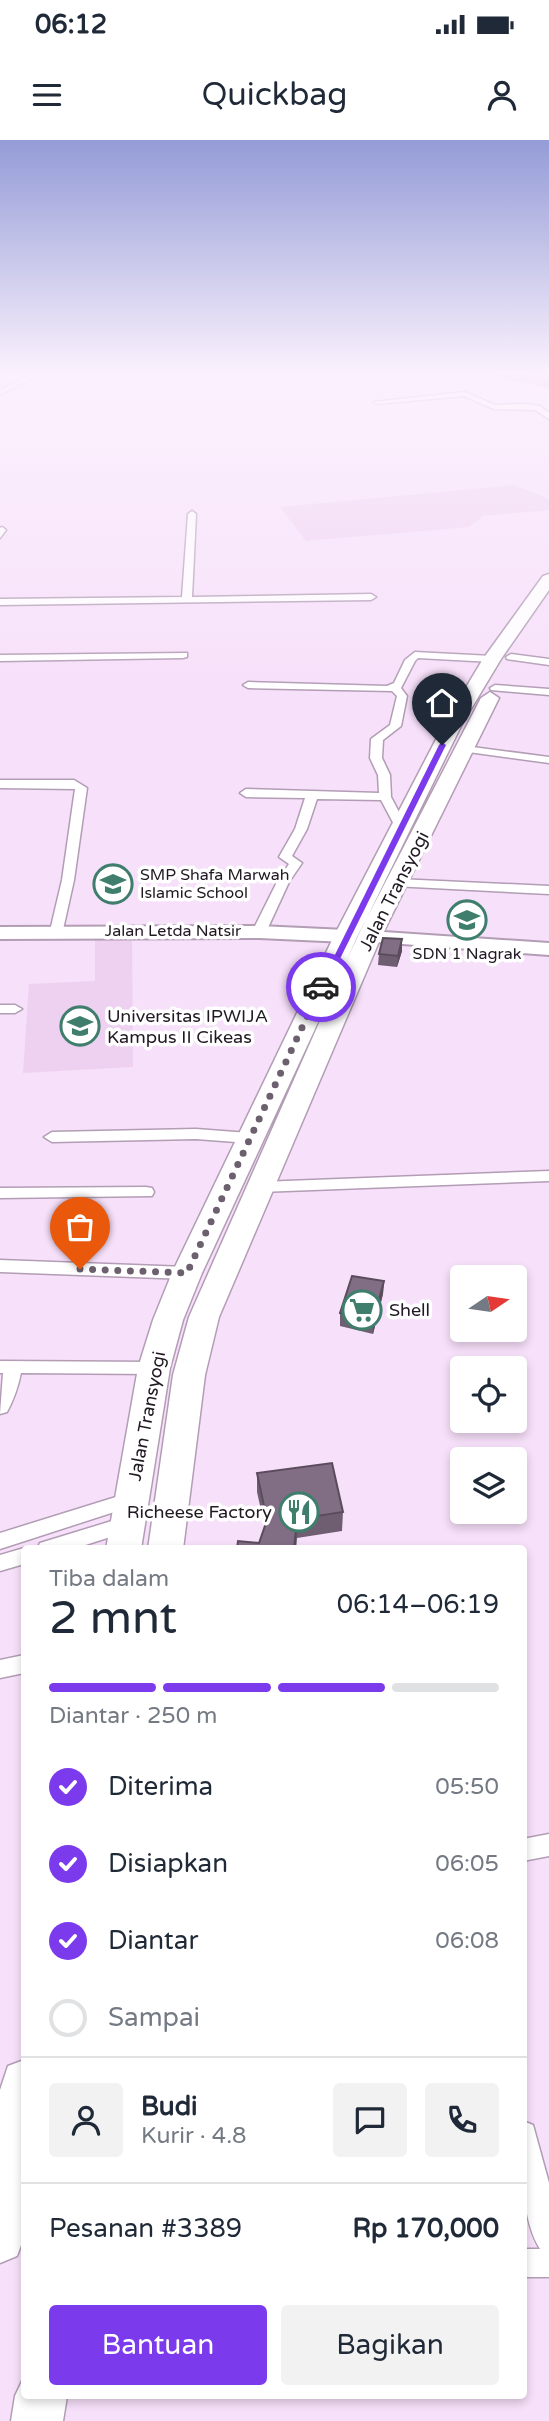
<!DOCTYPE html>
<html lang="id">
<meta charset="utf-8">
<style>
:root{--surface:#fff;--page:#f2f2f3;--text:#1f2937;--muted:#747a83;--line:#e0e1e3;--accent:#7c3aed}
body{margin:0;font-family:"Varela Round",sans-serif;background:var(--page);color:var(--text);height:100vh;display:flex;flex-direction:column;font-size:26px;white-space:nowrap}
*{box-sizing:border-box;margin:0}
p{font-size:23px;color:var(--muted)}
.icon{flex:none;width:38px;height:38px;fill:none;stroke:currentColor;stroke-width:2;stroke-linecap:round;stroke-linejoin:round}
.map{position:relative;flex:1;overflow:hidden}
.drawer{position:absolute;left:21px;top:1405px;width:506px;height:854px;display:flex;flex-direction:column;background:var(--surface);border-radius:7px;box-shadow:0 4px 10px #0003}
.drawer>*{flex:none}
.needle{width:46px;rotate:77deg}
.fabs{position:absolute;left:450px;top:1125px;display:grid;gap:14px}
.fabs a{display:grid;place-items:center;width:77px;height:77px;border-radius:7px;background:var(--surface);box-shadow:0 4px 10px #0003;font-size:35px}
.pin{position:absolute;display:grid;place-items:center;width:60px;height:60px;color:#fff;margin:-72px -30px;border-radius:50% 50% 50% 0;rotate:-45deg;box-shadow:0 0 7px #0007}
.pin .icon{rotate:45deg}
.courier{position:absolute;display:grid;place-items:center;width:70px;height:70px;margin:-35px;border:5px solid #7c3aed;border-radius:50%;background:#fff;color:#222;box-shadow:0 2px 9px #0007}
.headline em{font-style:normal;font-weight:600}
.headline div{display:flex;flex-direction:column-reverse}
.headline{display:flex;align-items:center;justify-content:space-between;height:119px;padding:0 28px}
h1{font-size:46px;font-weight:600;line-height:52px}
.bar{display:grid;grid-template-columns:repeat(4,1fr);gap:10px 7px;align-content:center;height:84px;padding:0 28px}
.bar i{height:9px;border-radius:5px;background:var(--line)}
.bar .active{background:var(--accent)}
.bar p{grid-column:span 4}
.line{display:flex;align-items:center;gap:18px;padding:0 28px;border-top:2px solid var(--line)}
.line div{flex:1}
.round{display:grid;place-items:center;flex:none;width:74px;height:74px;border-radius:7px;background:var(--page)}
ol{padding:0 28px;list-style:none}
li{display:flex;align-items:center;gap:21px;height:77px}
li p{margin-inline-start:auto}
li .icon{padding:7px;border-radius:50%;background:var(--accent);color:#fff;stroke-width:4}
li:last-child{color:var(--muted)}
li i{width:38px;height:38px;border:4px solid var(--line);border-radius:50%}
.primary-button{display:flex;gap:14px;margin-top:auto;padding:14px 28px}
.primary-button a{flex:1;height:80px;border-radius:7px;background:var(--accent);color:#fff;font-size:28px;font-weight:600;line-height:80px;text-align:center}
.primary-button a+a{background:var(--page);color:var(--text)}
.status{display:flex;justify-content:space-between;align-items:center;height:49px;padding:0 35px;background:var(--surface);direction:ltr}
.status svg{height:19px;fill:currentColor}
header{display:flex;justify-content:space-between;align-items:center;height:91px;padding:0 28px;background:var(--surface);font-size:32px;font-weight:600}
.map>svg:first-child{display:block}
.built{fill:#eed1f1}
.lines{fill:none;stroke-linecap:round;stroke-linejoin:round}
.river{fill:#b679be;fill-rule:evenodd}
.minor-casing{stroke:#b29db5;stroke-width:3}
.secondary-casing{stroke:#b29db5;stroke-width:4}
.trunk-casing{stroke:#b29db5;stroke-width:3}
.minor{fill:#fff;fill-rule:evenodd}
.secondary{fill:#fff;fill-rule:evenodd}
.trunk{fill:#fff;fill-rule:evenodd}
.wall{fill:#6f5e72}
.shaded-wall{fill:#5a4c5c}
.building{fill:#816d84;stroke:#5a4c5c;stroke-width:2}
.route{fill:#7c3aed}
.done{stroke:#6c5f6e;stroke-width:7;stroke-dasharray:0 12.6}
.labels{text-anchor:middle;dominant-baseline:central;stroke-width:7;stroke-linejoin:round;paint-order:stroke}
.far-poi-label{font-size:16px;fill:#211922;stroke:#fff;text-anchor:start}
.far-street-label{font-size:16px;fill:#211922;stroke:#fff}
.street-label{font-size:18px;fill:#211922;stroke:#fff}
.poi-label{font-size:18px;fill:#211922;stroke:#fff;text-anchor:start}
</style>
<div class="status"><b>06:12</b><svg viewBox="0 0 49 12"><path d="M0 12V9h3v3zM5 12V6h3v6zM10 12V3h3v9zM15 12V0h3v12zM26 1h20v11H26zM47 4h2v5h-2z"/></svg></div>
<header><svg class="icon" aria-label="menu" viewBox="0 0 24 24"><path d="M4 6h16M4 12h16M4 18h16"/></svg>Quickbag<svg class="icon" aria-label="person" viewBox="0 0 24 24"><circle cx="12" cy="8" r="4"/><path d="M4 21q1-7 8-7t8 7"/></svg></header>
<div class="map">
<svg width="549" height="2281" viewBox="0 0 549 2281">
<rect width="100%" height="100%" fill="#f7e0fa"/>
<!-- built -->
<path class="built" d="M514,345L549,359V370L483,376L469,387L306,401L280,367Z
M132,793L133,927L23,933L29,844L95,841V794Z"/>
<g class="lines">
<!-- river -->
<path class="river" d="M498,235H529L549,238V248L505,239Z"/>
<!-- minor casing -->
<g class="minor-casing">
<path id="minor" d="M28,235H37L0,255V250Z
M465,252L495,265L525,264L540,266L549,273V279L535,270L494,269L464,256L377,264L373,262Z
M192,371L196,374L192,457L371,454L376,457L371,460L0,465V459L182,457L188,374Z
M2,387L6,390L0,398V388Z
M415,512L492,516L497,519L492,522L418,518L415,521L401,548L407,556L401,586L383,600L382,618L390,635L391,657L407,687L397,690L381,660L317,659L307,689L292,716L302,723L289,742L266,792L259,796L254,795L252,792L277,742L289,724L279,717L295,689L305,658L246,657L240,653L246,649L379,653L378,635L370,618L371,599L390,585L397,556L392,551L248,548L243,545L248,542L387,546L394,543L405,520Z
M187,513V517L183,518L0,521V515Z
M511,514L549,519V525L507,519L506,517Z
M495,545L549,549V555L491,550L490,548Z
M465,606L549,617V623L461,611L459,609Z
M0,640H74L87,648L74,740L62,794L57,795L50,791L62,740L75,649L0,648Z
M398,739L549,746V754L393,746L392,743Z
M0,865H15L22,869L15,873H0Z
M196,989L249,993L257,998L249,1003L196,999L52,1002L44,997L52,992Z
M549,1031V1041L260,1052L252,1047L260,1042Z
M146,1047L152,1048L154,1052L152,1056L0,1058V1048Z
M0,1120L187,1127L196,1133L187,1139L0,1132Z
M0,1221L154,1222L161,1224L163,1228L161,1232L154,1234L21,1233C18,1247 14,1259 7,1272L0,1274L3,1233H0Z
M132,1352L139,1354L142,1359L139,1364L0,1409V1393Z
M128,1376L135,1379L138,1384L135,1389L73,1409H37L40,1403Z
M24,1408V1424L0,1431V1415Z
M24,1515V1533L0,1538V1520Z
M549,1694V1716L523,1721V1699Z
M523,1981L533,1985L549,2043V2137H523V2109H540C519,2075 523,2020 523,1981Z"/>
</g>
<!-- secondary casing -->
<g class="secondary-casing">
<path id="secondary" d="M259,786L346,790L353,792L356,796L353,800L346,802L259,798L0,799V787Z
M369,791L549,803V815L362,801L359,797L362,793Z"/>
</g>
<!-- trunk casing -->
<g class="trunk-casing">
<path id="trunk" d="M549,434V450L501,519L462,584L358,796L202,1133L183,1180L170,1228L141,1409H106L138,1228L153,1180L172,1133L334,796L444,584L483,519L543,436Z
M490,552L499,558L381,797L219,1177L205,1235L183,1409H148L173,1235L189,1177L357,797L481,558Z
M24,1920V2097L17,2116L0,2123V1950L8,1926Z
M24,2237V2256H67L63,2281H11L15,2256Z"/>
</g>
<!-- minor -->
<use href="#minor" class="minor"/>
<!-- secondary -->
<use href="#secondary" class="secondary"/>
<!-- trunk -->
<use href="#trunk" class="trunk"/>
</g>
<!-- wall -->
<path class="wall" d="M402,799V811L397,827L378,825L379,814Z
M384,1141L383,1154L373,1194L340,1186V1173Z
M257,1333L343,1372L342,1391L297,1398L296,1409H237L259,1403L265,1388L257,1352Z"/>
<!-- shaded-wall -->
<path class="shaded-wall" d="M402,799V811L397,827L398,816Z
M384,1141L383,1154L373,1194V1181Z
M297,1379L296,1409H294Z"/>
<!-- building -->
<path class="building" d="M383,798L402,799L398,816L379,814Z
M352,1136L384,1141L373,1181L340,1173Z
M332,1323L343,1372L297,1379L294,1409H237L238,1401L259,1403L267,1380L257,1333Z"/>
<!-- sky -->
<linearGradient id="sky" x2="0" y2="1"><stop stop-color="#949cd7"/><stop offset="0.42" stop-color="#fbf1fd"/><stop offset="1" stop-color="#fbf1fd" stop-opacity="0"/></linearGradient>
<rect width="549" height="554" fill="url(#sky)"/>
<!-- route -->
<path class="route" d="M442,602L446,605L326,847L318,849L439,605Z"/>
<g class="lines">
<!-- done -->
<path class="done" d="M80,1129L187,1133L321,847"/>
</g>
<!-- icons -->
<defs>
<g id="school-ring" transform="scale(2.0125)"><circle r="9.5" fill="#fff" stroke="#3f7e6c" stroke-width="1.5"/><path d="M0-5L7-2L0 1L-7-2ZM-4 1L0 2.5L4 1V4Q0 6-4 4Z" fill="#3f7e6c"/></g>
<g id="university-ring" transform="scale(2.0125)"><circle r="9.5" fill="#fff" stroke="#3f7e6c" stroke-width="1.5"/><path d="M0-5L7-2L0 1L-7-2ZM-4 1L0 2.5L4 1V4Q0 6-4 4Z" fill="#3f7e6c"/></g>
<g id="supermarket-ring" transform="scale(2.0125)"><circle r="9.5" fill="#fff" stroke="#3f7e6c" stroke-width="1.5"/><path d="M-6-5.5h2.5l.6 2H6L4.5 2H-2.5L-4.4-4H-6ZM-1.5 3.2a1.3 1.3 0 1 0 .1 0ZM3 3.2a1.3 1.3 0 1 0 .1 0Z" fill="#3f7e6c"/></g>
<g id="restaurant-ring" transform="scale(2.0125)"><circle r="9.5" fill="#fff" stroke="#3f7e6c" stroke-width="1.5"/><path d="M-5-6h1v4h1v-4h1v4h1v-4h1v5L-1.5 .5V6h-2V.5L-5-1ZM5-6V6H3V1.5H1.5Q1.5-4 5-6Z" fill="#3f7e6c"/></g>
</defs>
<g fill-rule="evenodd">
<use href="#school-ring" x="113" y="744"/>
<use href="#school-ring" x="467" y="780"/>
<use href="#university-ring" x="80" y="886"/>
<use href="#supermarket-ring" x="362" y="1170"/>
<use href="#restaurant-ring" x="299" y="1372"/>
</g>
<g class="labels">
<!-- far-poi labels -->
<g class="far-poi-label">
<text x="140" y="735">SMP Shafa Marwah<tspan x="140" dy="18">Islamic School</tspan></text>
<text x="467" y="814" text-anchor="middle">SDN 1 Nagrak</text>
</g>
<!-- far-street labels -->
<g class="far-street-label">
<text x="173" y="791">Jalan Letda Natsir</text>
</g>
<!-- street labels -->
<g class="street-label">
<text transform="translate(394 751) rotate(-63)">Jalan Transyogi</text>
<text transform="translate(147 1276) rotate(-79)">Jalan Transyogi</text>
</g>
<!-- poi labels -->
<g class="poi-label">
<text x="107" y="876">Universitas IPWIJA<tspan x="107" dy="21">Kampus II Cikeas</tspan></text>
<text x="389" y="1170">Shell</text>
<text x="272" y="1372" text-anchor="end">Richeese Factory</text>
</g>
</g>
</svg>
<div class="fabs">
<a><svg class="needle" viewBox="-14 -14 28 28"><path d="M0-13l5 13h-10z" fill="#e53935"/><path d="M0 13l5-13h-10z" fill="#747a83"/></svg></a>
<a><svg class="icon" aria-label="locate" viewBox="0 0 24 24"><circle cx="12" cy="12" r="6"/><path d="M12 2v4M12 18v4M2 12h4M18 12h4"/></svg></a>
<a><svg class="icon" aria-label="layers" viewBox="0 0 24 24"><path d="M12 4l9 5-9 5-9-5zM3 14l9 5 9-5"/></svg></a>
</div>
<div class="pin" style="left:80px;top:1129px;background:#ea580c"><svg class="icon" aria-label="bag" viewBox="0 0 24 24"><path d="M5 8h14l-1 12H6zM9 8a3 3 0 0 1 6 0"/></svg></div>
<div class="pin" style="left:442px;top:605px;background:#1f2937"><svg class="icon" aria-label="home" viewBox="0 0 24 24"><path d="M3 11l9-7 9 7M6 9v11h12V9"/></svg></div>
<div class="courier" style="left:321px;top:847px"><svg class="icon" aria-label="car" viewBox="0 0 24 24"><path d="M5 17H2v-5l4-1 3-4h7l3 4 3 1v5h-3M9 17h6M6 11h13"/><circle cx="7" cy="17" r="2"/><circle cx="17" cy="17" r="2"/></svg></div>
<section class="drawer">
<div class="headline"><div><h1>2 mnt</h1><p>Tiba dalam</p></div><em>06:14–06:19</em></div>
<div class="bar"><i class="active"></i><i class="active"></i><i class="active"></i><i></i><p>Diantar · 250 m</p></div>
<ol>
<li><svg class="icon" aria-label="check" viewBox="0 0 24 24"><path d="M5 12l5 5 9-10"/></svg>Diterima<p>05:50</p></li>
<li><svg class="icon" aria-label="check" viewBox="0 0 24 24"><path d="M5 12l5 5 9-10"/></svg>Disiapkan<p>06:05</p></li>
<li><svg class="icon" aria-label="check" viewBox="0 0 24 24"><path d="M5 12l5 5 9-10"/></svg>Diantar<p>06:08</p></li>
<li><i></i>Sampai</li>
</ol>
<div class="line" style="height:126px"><a class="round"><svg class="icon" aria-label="person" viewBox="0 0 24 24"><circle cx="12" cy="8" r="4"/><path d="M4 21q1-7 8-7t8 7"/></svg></a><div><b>Budi</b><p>Kurir · 4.8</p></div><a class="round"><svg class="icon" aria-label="chat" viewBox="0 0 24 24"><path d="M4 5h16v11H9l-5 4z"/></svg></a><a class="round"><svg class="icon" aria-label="phone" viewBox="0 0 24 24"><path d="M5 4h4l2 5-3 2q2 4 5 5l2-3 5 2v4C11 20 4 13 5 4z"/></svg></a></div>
<div class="line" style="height:91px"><div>Pesanan #3389</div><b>Rp 170,000</b></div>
<div class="primary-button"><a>Bantuan</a><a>Bagikan</a></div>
</section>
</div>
